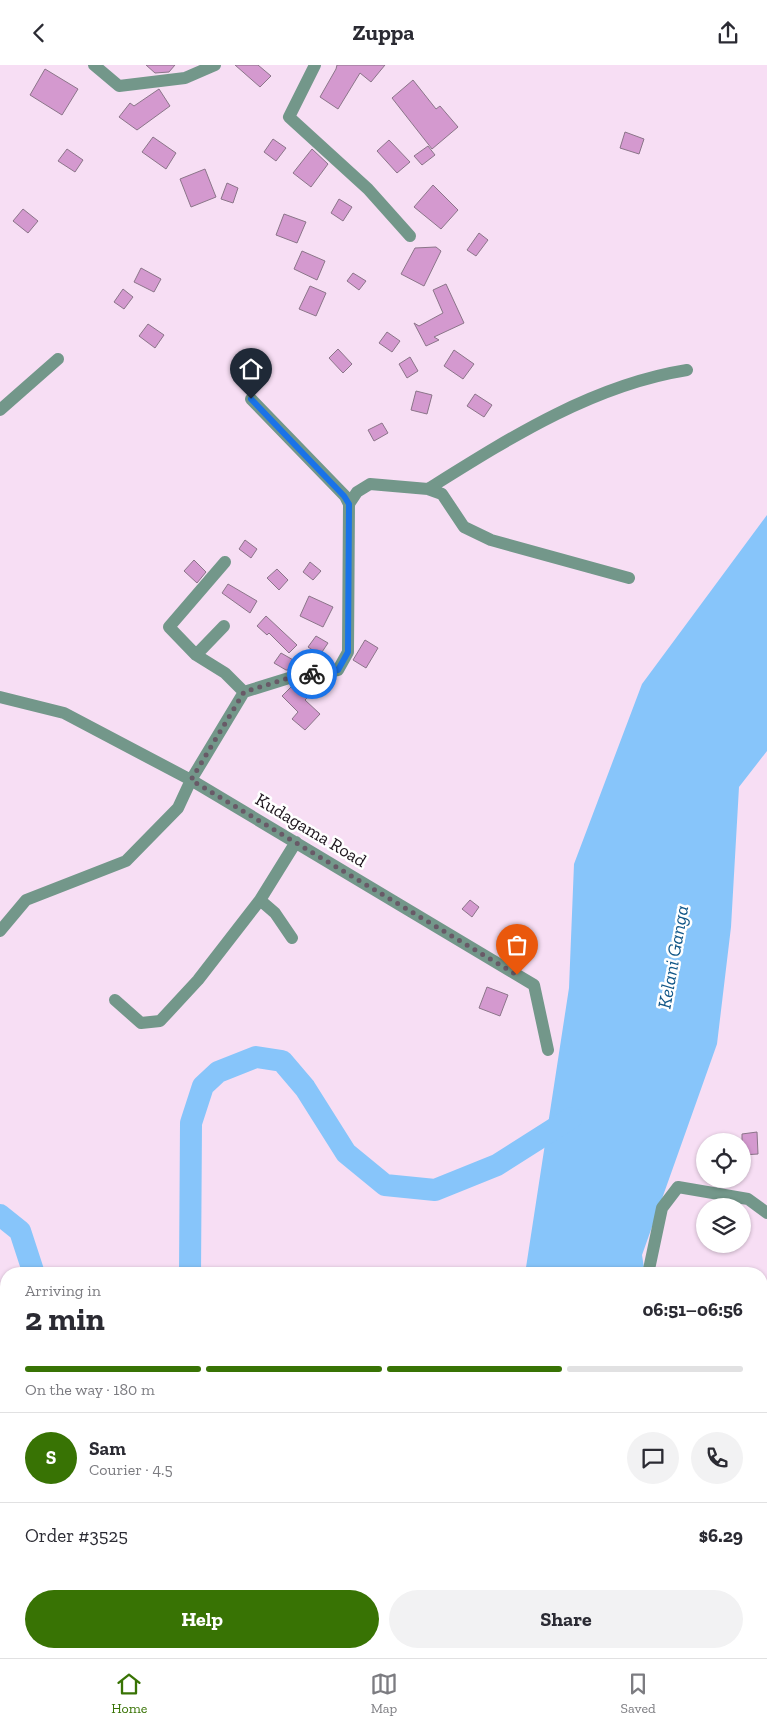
<!DOCTYPE html>
<meta charset="utf-8">
<style>
:root{--surface:#fff;--page:#f2f2f3;--text:#2b2b33;--muted:#7c7c81;--line:#e1e1e2;--accent:#387304}
body{margin:0;font-family:"Zilla Slab",serif;background:var(--page);color:var(--text);height:100vh;display:flex;flex-direction:column;font-size:19px;white-space:nowrap}
*{box-sizing:border-box;margin:0}
p{font-size:16px;color:var(--muted)}
.icon{flex:none;width:28px;height:28px;fill:none;stroke:currentColor;stroke-width:2;stroke-linecap:round;stroke-linejoin:round}
.map{position:relative;flex:1;overflow:hidden}
.sheet{position:absolute;left:0px;top:1202px;width:768px;height:391px;display:flex;flex-direction:column;background:var(--surface);border-radius:20px 20px 0 0;box-shadow:0 1px 4px #0004}
.sheet>*{flex:none}
.tools{position:absolute;left:696px;top:1068px;display:grid;gap:10px}
.tools a{display:grid;place-items:center;width:55px;height:55px;border-radius:50%;background:var(--surface);box-shadow:0 1px 4px #0004;font-size:25px}
.pin{position:absolute;display:grid;place-items:center;width:42px;height:42px;color:#fff;margin:-51px -21px;border-radius:50% 50% 50% 0;rotate:-45deg;box-shadow:0 0 5px #0007}
.pin .icon{rotate:45deg}
.courier{position:absolute;display:grid;place-items:center;width:50px;height:50px;margin:-25px;border:4px solid #1a73e8;border-radius:50%;background:#fff;color:#222;box-shadow:0 1px 6px #0007}
.summary em{font-style:normal;font-weight:700}
.summary div{display:flex;flex-direction:column-reverse}
.summary{display:flex;align-items:center;justify-content:space-between;height:85px;padding:0 25px}
h1{font-size:32px;font-weight:700;line-height:38px}
.bar{display:grid;grid-template-columns:repeat(4,1fr);gap:8px 5px;align-content:center;height:60px;padding:0 25px}
.bar i{height:6px;border-radius:4px;background:var(--line)}
.bar .on{background:var(--accent)}
.bar p{grid-column:span 4}
.line{display:flex;align-items:center;gap:12px;padding:0 25px;border-top:1px solid var(--line)}
.line div{flex:1}
.round{display:grid;place-items:center;flex:none;width:52px;height:52px;border-radius:26px;background:var(--page)}
.primary-button{display:flex;gap:10px;margin-top:auto;padding:10px 25px}
.primary-button a{flex:1;height:58px;border-radius:30px;background:var(--accent);color:#fff;font-size:20px;font-weight:700;line-height:58px;text-align:center}
.primary-button a+a{background:var(--page);color:var(--text)}
header{display:flex;justify-content:space-between;align-items:center;height:65px;padding:0 25px;background:var(--surface);font-size:22px;font-weight:700}
.tabs{display:flex;justify-content:space-around;align-items:center;height:70px;border-top:1px solid var(--line);background:var(--surface);font-size:14px;color:var(--muted)}
.tabs a{display:grid;justify-items:center;gap:2px}
.tabs .on{color:var(--accent)}
.map>svg:first-child{display:block}
.water{fill:#87c5fa}
.lines{fill:none;stroke-linecap:round;stroke-linejoin:round}
.river{stroke:#87c5fa;stroke-width:22}
.building{fill:#d499cf;stroke:#8b7589}
.street{stroke:#73978a;stroke-width:12}
.done{stroke:#685a67;stroke-width:5;stroke-dasharray:0 9}
.route{stroke:#1a73e8;stroke-width:6}
.labels{text-anchor:middle;dominant-baseline:central;stroke-width:5;stroke-linejoin:round;paint-order:stroke}
.street-label{font-size:18px;fill:#1b131b;stroke:#fff}
.water-label{font-size:19px;font-style:italic;fill:#105687;stroke:#fff}
</style>
<header><svg class="icon" aria-label="back" viewBox="0 0 24 24"><path d="M15 5l-7 7 7 7"/></svg>Zuppa<svg class="icon" aria-label="share" viewBox="0 0 24 24"><path d="M12 15V3M7 8l5-5 5 5M5 13v7h14v-7"/></svg></header>
<div class="map">
<svg width="767" height="1593" viewBox="0 0 767 1593">
<rect width="100%" height="100%" fill="#f7def4"/>
<!-- water -->
<path class="water" d="M767,450V686L739,722L731,862L717,979L642,1190L645,1209H525L569,923L574,799L642,619Z
M409,1588H553V1593H407Z"/>
<g class="lines">
<!-- river -->
<path class="river" d="M0,1150L20,1166L34,1209
M190,1209L191,1058L203,1021L218,1007L256,992L282,996L305,1023L346,1088L385,1120L435,1125L497,1100L571,1053"/>
</g>
<!-- building -->
<path class="building" d="M146,0H175L169,7L155,8Z
M235,0H258L271,11L260,22Z
M337,0H385L371,17L360,8L338,44L320,32L336,4Z
M45,4L78,24L62,50L30,30Z
M413,15L436,44L440,41L458,62L432,84L392,33Z
M159,24L170,41L137,65L119,52L130,38L134,41Z
M625,67L644,74L639,89L620,83Z
M153,72L176,88L166,104L142,87Z
M273,74L286,83L276,96L264,87Z
M389,75L410,97L397,108L377,86Z
M428,81L435,90L422,100L414,91Z
M67,84L83,95L75,107L58,96Z
M312,84L328,99L311,122L293,108Z
M205,104L216,132L191,142L180,114Z
M227,118L238,123L233,138L221,134Z
M433,120L458,145L441,164L414,142Z
M339,134L352,142L343,156L331,148Z
M23,144L38,156L28,168L13,156Z
M284,149L306,157L297,178L276,170Z
M479,168L488,175L476,191L467,185Z
M436,182L441,186L424,221L401,209L415,183Z
M302,186L325,196L317,215L294,204Z
M141,203L161,214L154,227L134,217Z
M353,208L366,216L359,225L347,216Z
M446,219L464,258L434,272L439,275L426,281L414,258L419,261L443,248L433,225Z
M310,221L326,228L316,251L299,244Z
M123,224L133,232L124,244L114,237Z
M148,259L164,270L155,283L139,271Z
M387,267L400,276L392,287L379,278Z
M338,284L352,299L343,308L329,293Z
M454,285L474,299L463,314L444,301Z
M410,292L418,306L407,313L399,299Z
M416,326L432,330L427,349L411,345Z
M475,329L492,340L484,352L467,341Z
M382,358L388,368L374,376L368,365Z
M245,475L257,484L251,493L239,484Z
M194,495L206,507L197,518L184,506Z
M310,497L321,506L313,515L303,507Z
M277,504L288,515L279,525L267,513Z
M228,519L257,536L250,548L222,528Z
M309,531L333,542L323,562L300,551Z
M266,551L297,580L289,588L269,568L267,570L257,561Z
M316,571L328,578L320,590L308,582Z
M365,575L378,583L366,603L353,595Z
M281,588L295,596L290,605H286L274,598Z
M302,619L312,628L305,635L320,649L305,665L292,654L298,647L282,631L292,621Z
M470,835L479,842L472,852L462,844Z
M487,922L508,930L500,951L479,943Z
M757,1067L758,1089L742,1090V1069Z"/>
<g class="lines">
<!-- street -->
<path class="street" d="M94,0L119,21L185,13L215,0
M315,0L289,52L368,124L410,171
M251,334L345,431L349,439
M0,345L58,294
M428,424C508,374 592,320 687,305
M225,497L169,562L196,590L225,608L244,627
M196,590L224,561
M0,632L64,648L191,715L534,920L548,985
M260,835L275,848L292,873
M0,866L26,835L126,796L178,743L191,715L244,627L289,613L338,605L348,587L349,439L357,427L370,419L428,424L442,429L464,462L491,475L629,513
M115,935L141,958L160,956L198,915L260,835L296,777
M648,1209L662,1143L678,1122L748,1134L767,1148
M0,1481L6,1483
M660,1588L665,1593"/>
</g>
<g class="lines">
<!-- done -->
<path class="done" d="M312,609L289,613L244,627L191,715L517,910"/>
<!-- route -->
<path class="route" d="M251,334L344,431L349,439L348,587L338,605L312,609"/>
</g>
<g class="labels">
<!-- street labels -->
<g class="street-label">
<text transform="translate(311 765) rotate(31)">Kudagama Road</text>
</g>
<!-- water labels -->
<g class="water-label">
<text transform="translate(673 892) rotate(-80)">Kelani Ganga</text>
</g>
</g>
</svg>
<div class="tools">
<a><svg class="icon" aria-label="locate" viewBox="0 0 24 24"><circle cx="12" cy="12" r="6"/><path d="M12 2v4M12 18v4M2 12h4M18 12h4"/></svg></a>
<a><svg class="icon" aria-label="layers" viewBox="0 0 24 24"><path d="M12 4l9 5-9 5-9-5zM3 14l9 5 9-5"/></svg></a>
</div>
<div class="pin" style="left:517px;top:910px;background:#ea580c"><svg class="icon" aria-label="bag" viewBox="0 0 24 24"><path d="M5 8h14l-1 12H6zM9 8a3 3 0 0 1 6 0"/></svg></div>
<div class="pin" style="left:251px;top:334px;background:#1f2937"><svg class="icon" aria-label="home" viewBox="0 0 24 24"><path d="M3 11l9-7 9 7M6 9v11h12V9"/></svg></div>
<div class="courier" style="left:312px;top:609px"><svg class="icon" aria-label="bike" viewBox="0 0 24 24"><circle cx="6" cy="16" r="4"/><circle cx="18" cy="16" r="4"/><path d="M6 16l4-8h5l3 8M10 8l3 8H6M13 5h3"/></svg></div>
<section class="sheet">
<div class="summary"><div><h1>2 min</h1><p>Arriving in</p></div><em>06:51–06:56</em></div>
<div class="bar"><i class="on"></i><i class="on"></i><i class="on"></i><i></i><p>On the way · 180 m</p></div>
<div class="line" style="height:90px"><b class="round" style="background:var(--accent);color:#fff">S</b><div><b>Sam</b><p>Courier · 4.5</p></div><a class="round"><svg class="icon" aria-label="chat" viewBox="0 0 24 24"><path d="M4 5h16v11H9l-5 4z"/></svg></a><a class="round"><svg class="icon" aria-label="phone" viewBox="0 0 24 24"><path d="M5 4h4l2 5-3 2q2 4 5 5l2-3 5 2v4C11 20 4 13 5 4z"/></svg></a></div>
<div class="line" style="height:65px"><div>Order #3525</div><b>$6.29</b></div>
<div class="primary-button"><a>Help</a><a>Share</a></div>
</section>
</div>
<nav class="tabs">
<a class="on"><svg class="icon" aria-label="home" viewBox="0 0 24 24"><path d="M3 11l9-7 9 7M6 9v11h12V9"/></svg>Home</a>
<a><svg class="icon" aria-label="map" viewBox="0 0 24 24"><path d="M3 6l6-2 6 2 6-2v14l-6 2-6-2-6 2zM9 4v14M15 6v14"/></svg>Map</a>
<a><svg class="icon" aria-label="saved" viewBox="0 0 24 24"><path d="M7 4h10v16l-5-4-5 4z"/></svg>Saved</a>
</nav>
